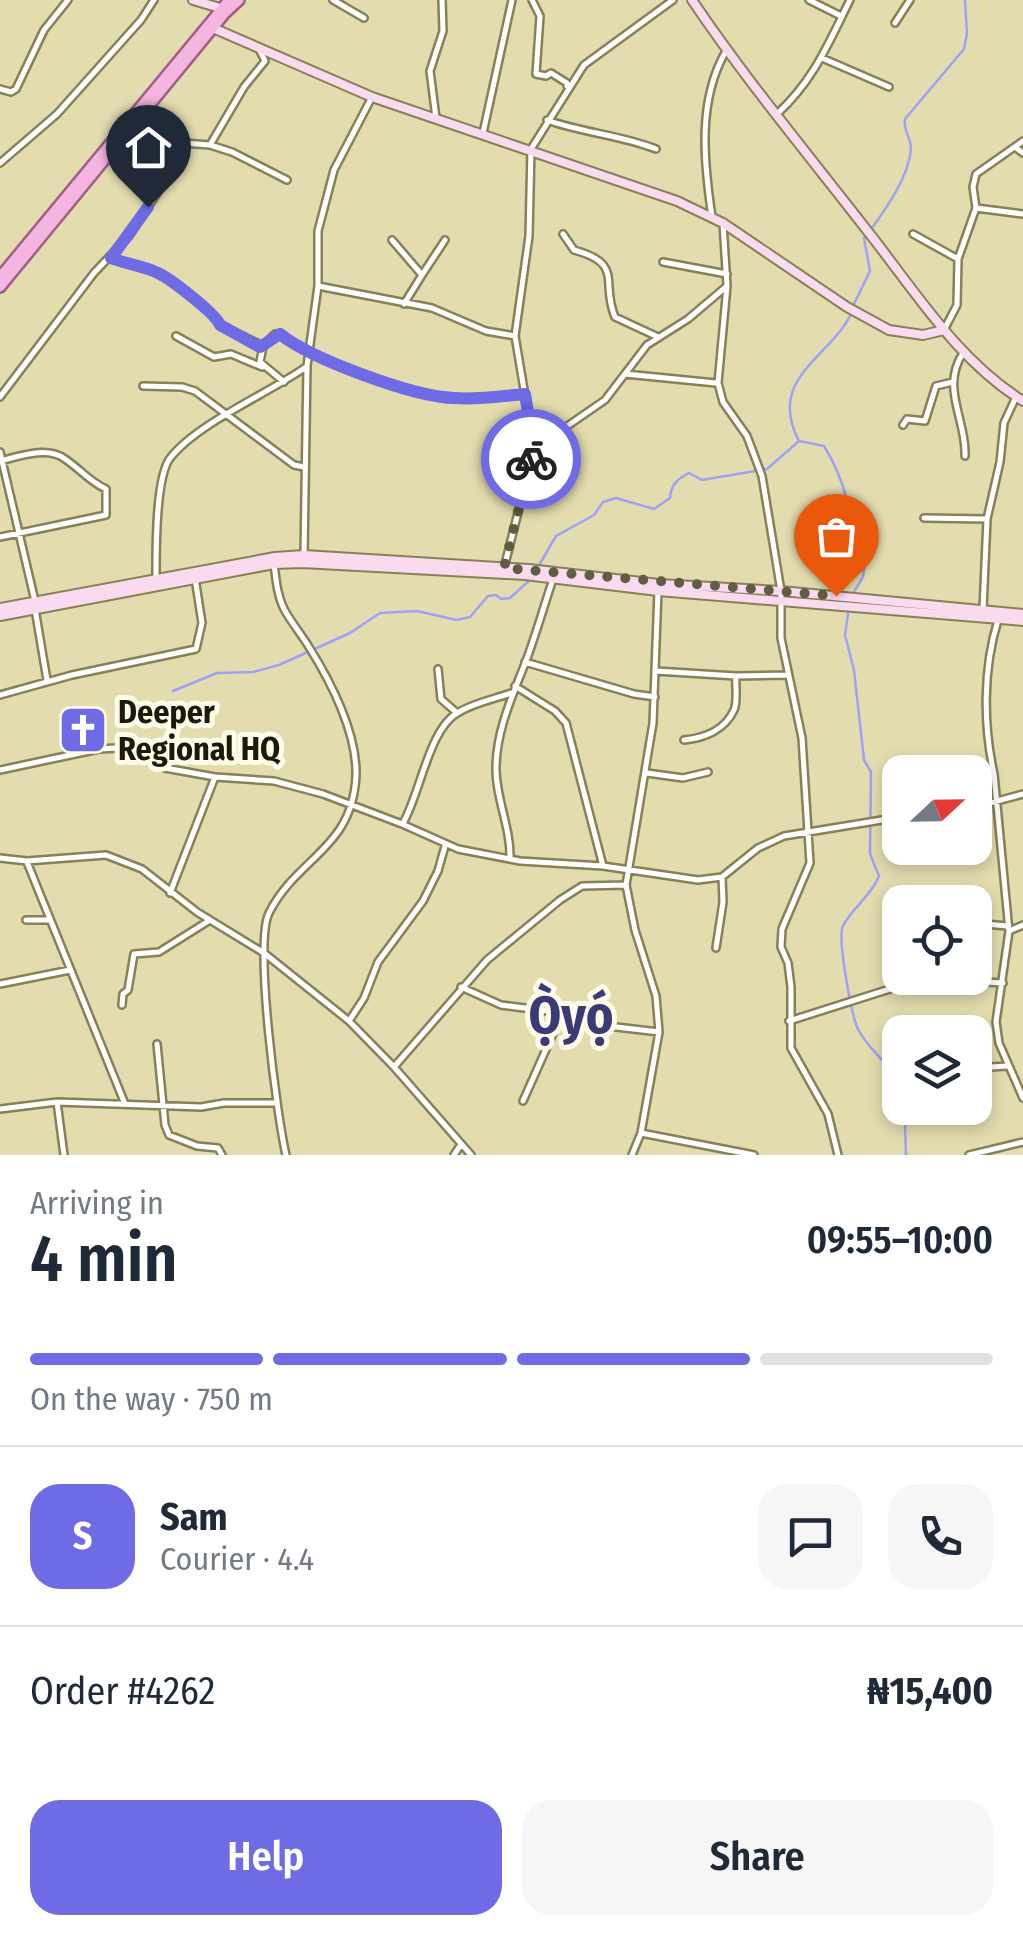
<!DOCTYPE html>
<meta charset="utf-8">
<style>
:root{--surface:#fff;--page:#f6f6f7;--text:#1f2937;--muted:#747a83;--line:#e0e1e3;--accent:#6e6be5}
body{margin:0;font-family:"Fira Sans Condensed",sans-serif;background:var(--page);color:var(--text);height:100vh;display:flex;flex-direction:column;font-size:38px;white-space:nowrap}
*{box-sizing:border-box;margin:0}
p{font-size:32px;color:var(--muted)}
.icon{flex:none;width:55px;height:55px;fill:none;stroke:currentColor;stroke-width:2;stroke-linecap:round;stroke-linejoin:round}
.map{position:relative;height:1155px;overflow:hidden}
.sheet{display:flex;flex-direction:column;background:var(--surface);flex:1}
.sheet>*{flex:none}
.needle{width:65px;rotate:68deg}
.buttons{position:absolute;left:882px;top:755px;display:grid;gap:20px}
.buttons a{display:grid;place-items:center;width:110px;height:110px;border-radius:20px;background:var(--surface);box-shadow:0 5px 15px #0003;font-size:50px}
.pin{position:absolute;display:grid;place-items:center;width:85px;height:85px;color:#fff;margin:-102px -42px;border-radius:50% 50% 50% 0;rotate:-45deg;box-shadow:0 0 10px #0007}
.pin .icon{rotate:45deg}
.courier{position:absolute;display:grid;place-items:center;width:100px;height:100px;margin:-50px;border:8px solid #6e6be5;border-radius:50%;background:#fff;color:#222;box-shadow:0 2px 12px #0007}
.summary em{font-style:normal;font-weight:600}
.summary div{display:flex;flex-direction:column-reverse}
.summary{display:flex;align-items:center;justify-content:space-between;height:170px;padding:0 30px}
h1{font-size:65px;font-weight:600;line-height:75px}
.bar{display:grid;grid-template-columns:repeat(4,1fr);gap:15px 10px;align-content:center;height:120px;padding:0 30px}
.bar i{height:12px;border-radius:8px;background:var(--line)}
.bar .on{background:var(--accent)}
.bar p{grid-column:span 4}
.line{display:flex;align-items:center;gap:25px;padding:0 30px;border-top:2px solid var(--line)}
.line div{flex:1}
.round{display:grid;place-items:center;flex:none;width:105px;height:105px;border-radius:30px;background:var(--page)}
.button{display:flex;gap:20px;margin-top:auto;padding:20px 30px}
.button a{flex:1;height:115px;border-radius:30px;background:var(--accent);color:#fff;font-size:40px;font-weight:600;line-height:115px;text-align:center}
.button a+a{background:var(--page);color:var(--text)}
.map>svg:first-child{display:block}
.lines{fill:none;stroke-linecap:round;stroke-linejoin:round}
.stream{stroke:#9da2f5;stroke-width:2.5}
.minor-casing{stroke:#878157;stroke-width:10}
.secondary-casing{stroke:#878157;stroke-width:12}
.primary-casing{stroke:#a35e87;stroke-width:14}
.minor{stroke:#fff;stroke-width:5}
.secondary{stroke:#f9daef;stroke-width:8}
.primary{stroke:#f4b5e0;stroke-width:9}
.done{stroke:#615d42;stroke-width:10;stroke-dasharray:0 18}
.route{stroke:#6e6be5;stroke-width:12}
.labels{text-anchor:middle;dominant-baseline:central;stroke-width:10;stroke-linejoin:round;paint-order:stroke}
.poi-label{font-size:32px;font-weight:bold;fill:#1b1908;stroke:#fefce9;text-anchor:start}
.town-label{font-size:52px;font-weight:bold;fill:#3a3a76;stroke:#fefce9}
</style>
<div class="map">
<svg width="1023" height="1155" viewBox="0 0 1023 1155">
<rect width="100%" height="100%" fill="#e2dcae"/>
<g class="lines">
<!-- stream -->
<path class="stream" d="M872,228C887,207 909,176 911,149C911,137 903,131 905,119L964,49L967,33L965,0
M853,306L870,271L864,238L867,235
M851,314C830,358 766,378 799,441L824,446C834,462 842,481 847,500C851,518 849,533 867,544L863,577L852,595
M538,567L556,536L594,515L603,502L616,498L654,509L670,498C671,485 677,479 689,473L702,480L767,469L799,441
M849,607L845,635L854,670L864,760L871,772L870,854L879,876C872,895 852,908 843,926C837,937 852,1020 859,1031C866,1044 889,1068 900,1078
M173,691L217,673L253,672L279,665L350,633L380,613L417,611L457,620L470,617L488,596L496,595L501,599L510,598L532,578
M906,1155L905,1128L910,1108"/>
<!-- minor casing -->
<g class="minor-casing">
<path id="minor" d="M333,0L364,18
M532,0L540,16L536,74L546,76L551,73L567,83V86
M809,0L841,16
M895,23L910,0
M822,58L889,87
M0,89L11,92L16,89L44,30L68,0
M777,114C814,80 828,44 850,0
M436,118L430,71L443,31L442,0
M547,120C583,133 621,135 656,149
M136,124L183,143L210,145L232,152L287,180
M483,133L512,0
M210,145L244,87L265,61L260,51
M1015,147L1023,153
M0,163L57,114L141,20L154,0
M976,208L1023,214
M712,217C704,163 697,101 726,51
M723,223L727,286L718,383L723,402L747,436L762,476L781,591V638L802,738L810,863L782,929L781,947L788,963L791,987V1048L828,1114L838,1155
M563,234L574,250C625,264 600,282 615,317L658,337
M913,234L958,259
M392,240L422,275L404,304
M111,258C126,264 144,266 158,273C170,279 216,315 220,325L263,346L260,362L284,382
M663,262L727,274
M422,275L445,240
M318,286L432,308L486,331L515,336
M944,330L957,305L958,259L976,208L973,187L976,174L1023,141
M176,336L214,357L231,354L262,367
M263,346L275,334H279C311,359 413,396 454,399C478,400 501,396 525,393
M963,353C940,388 967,421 965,456
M625,374L716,383
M143,386L182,387L195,391L294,465L304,467
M0,397L94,273L129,236L173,169L183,143
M903,425L907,419L925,421L936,386L953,382
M534,449L605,400L647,345L688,319L727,286
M0,452L35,601
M0,461C20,456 47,446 65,459C80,469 90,482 106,489V515L0,537
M924,518L987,519
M304,555L307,366L318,286V231L334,170L372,97
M274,564C276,579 277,595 284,609C291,622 301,634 309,647C331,682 357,733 356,775C353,849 297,857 269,913C254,944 277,1116 286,1155
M504,568L534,449L515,336L529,236L531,149L584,65L673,0
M156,579C156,553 155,475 171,457C198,423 269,393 306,367
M35,609L47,680
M983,609L987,519L1000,462L1004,423L1016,397
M998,620C983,669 983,724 994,774L1009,931L996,1022L999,1043L1023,1098
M525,662L634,694L655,697
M438,669L441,699L456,712
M656,671L736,676L787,675
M515,686L555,711L566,723L603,866
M0,695L72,675L196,649L202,623L195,578
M684,740C704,738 725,730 734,710C738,702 735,686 736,676
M0,770L99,749L117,748L165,768L215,777L274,781L323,794L402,824L458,849L520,861L603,866L698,880L722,877L758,848L784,836L900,817
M647,773L683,778L708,772
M975,807L1023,794
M403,823C420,795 429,727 459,712C474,703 494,699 511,693
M0,858L27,861L106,855L142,869L197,912L264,953L349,1021L394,1067L471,1155
M510,859C511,827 495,797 496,766C497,728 513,695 526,661C536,634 544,606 553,579
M27,862L125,1104
M170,893L215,777
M26,920H48
M975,923L1007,926
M1009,931L1023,925
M716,948L723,902L722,877
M0,984L70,970
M461,987L501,1005L548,1011L560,1018L582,1023L659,1032
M122,1005L123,994L128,990L134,954L159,952L210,920
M349,1021L364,998L378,962L423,901L438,871L445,846
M789,1021L915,981L936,979L1003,983
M157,1044L165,1125L169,1135L197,1146L218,1148L222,1155
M394,1067L487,960L560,900L582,886L626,885
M975,1068L1007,1066
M523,1101L560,1018
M57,1102L64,1155
M0,1109L57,1102L201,1107L224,1103H275
M641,1133L754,1155
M454,1155L460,1146
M632,1155L641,1133L659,1032L656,996L635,930L626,885L653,723L658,591
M969,1155L1023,1142"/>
</g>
<!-- secondary casing -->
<g class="secondary-casing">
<path id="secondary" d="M193,0L220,8
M692,0C748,83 812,159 873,238C918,296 960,362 1023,401
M213,28L372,97L677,201L723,223L847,307L889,330L923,335L944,330
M0,608L275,557L304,555L529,569L659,584L781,591L1023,614
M0,616L274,564L302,563L525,575L658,591L1023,621"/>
</g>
<!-- primary casing -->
<g class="primary-casing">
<path id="primary" d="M0,277L229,0
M0,287L225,13L239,0"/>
</g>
<!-- minor -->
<use href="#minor" class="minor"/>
<!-- secondary -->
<use href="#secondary" class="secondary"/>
<!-- primary -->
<use href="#primary" class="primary"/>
</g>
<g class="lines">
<!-- done -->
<path class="done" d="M531,459L504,568L836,596"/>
<!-- route -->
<path class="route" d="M148,207L111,258C126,264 144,266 158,273C171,279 216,314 220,325L260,347L280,334C311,359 414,397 454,398C478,400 501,396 525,394L534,449L531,459"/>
</g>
<!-- icons -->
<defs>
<g id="church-square" transform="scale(2.5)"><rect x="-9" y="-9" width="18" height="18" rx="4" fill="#6e6be5" stroke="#fefce9"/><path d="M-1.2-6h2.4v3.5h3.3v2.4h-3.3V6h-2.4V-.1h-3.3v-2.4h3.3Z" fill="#fff"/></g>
</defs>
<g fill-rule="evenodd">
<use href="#church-square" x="83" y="730"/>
</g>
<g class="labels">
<!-- poi labels -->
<g class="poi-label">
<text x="118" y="712">Deeper<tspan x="118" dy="37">Regional HQ</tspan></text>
</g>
<!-- town labels -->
<g class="town-label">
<text x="571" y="1015">Ọ̀yọ́</text>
</g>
</g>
</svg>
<div class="buttons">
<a><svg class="needle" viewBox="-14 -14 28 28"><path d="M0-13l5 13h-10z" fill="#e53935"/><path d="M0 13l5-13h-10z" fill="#747a83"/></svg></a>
<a><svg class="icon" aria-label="locate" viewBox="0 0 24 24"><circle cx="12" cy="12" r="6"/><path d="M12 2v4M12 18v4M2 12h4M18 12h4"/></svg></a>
<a><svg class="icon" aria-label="layers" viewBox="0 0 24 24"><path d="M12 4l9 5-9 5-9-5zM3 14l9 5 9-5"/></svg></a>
</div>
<div class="pin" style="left:836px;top:596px;background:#ea580c"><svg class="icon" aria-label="bag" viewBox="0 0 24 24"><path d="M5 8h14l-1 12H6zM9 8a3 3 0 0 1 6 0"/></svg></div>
<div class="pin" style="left:148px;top:207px;background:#1f2937"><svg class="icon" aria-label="home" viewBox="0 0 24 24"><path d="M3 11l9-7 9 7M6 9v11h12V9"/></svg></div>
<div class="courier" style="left:531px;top:459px"><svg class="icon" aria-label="bike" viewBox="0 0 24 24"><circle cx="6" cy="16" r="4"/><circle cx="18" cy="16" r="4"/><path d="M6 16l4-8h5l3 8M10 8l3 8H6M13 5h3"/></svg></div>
</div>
<section class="sheet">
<div class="summary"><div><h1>4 min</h1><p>Arriving in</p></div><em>09:55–10:00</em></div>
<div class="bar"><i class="on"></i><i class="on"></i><i class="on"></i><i></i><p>On the way · 750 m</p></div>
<div class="line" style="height:180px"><b class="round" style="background:var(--accent);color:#fff">S</b><div><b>Sam</b><p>Courier · 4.4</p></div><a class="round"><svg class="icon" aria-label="chat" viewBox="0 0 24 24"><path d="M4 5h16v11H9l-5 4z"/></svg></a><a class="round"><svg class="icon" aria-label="phone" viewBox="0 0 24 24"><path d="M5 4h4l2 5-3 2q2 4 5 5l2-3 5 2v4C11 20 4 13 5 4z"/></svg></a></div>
<div class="line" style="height:130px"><div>Order #4262</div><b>₦15,400</b></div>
<div class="button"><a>Help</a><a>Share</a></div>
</section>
